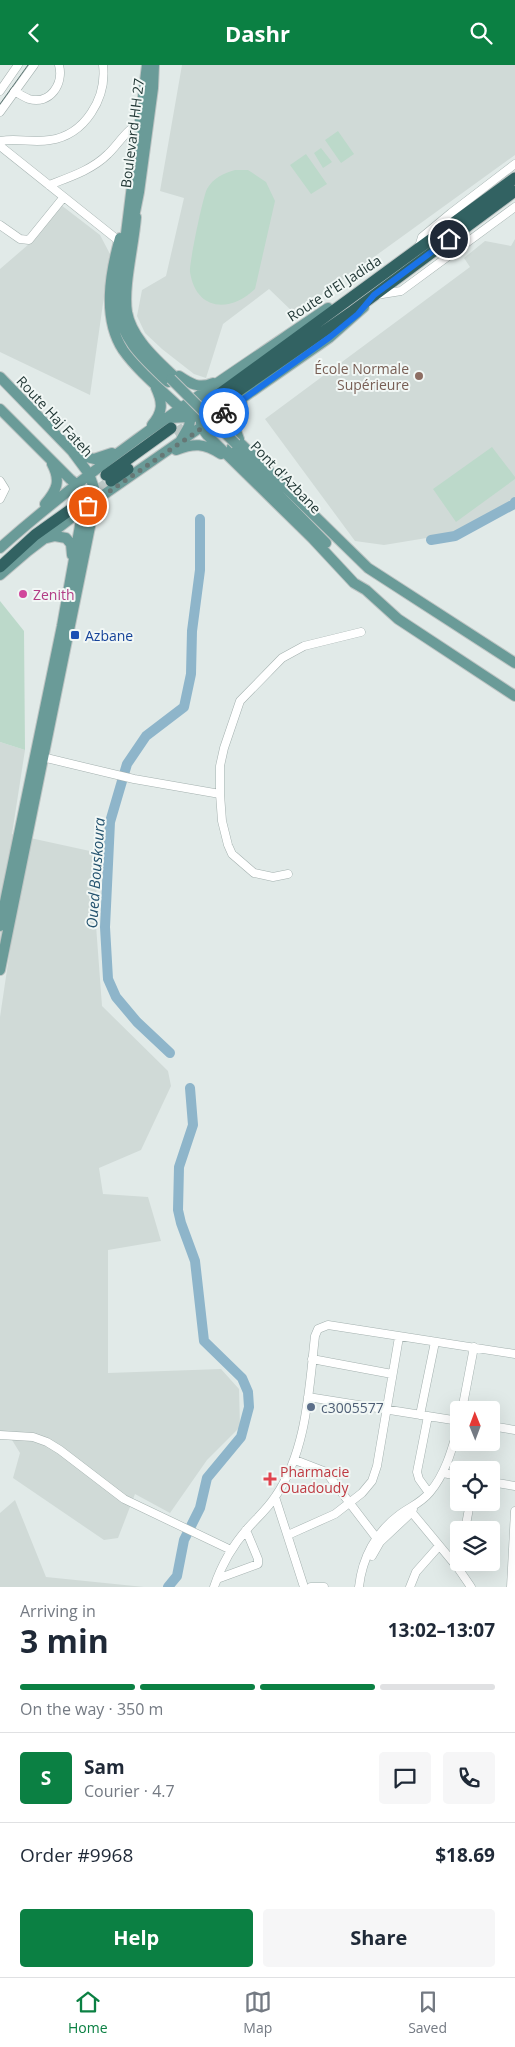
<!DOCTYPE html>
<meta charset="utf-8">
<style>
:root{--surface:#fff;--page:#f6f6f7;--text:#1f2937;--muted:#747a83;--line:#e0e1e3;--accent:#0b8043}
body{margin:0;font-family:"Open Sans",sans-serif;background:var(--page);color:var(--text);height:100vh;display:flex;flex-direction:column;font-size:19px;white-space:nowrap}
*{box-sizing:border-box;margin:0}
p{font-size:16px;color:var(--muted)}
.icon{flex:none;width:28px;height:28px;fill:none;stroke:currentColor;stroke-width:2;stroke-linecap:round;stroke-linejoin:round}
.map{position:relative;height:1522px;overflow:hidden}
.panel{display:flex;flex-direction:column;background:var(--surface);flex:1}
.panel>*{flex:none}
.needle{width:32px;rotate:359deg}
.buttons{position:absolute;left:450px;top:1336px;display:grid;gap:10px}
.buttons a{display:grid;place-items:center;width:50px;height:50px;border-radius:5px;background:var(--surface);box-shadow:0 5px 20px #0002;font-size:25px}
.pin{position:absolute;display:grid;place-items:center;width:42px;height:42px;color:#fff;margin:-21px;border:2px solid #fff;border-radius:50%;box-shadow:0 1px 5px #0007}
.courier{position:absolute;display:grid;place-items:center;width:50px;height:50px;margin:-25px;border:4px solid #1a73e8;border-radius:50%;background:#fff;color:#222;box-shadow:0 1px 6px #0007}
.overview em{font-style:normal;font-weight:700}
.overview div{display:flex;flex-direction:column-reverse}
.overview{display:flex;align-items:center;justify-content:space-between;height:85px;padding:0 20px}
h1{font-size:32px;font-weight:700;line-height:38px}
.bar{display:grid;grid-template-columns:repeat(4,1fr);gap:8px 5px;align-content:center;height:60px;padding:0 20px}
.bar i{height:6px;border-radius:4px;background:var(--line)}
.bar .on{background:var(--accent)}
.bar p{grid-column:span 4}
.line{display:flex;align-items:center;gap:12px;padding:0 20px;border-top:1px solid var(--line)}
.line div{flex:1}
.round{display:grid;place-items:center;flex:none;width:52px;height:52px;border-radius:5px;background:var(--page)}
.button{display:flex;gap:10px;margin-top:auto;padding:10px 20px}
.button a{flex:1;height:58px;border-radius:5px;background:var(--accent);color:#fff;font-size:20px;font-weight:700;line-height:58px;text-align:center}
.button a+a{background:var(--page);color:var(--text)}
header{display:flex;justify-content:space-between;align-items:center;height:65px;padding:0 20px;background:var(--accent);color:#fff;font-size:22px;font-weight:700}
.tab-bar{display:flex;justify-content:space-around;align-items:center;height:70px;border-top:1px solid var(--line);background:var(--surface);font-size:14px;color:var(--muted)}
.tab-bar a{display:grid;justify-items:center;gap:2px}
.tab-bar .on{color:var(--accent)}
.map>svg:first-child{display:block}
.built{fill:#d0dad7}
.green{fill:#bcd9ca}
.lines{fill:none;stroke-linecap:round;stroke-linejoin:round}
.river{stroke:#8eb5ca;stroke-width:10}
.highway-tunnel{stroke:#bbc7c5;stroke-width:11;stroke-dasharray:11 5.5;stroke-linecap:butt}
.minor-casing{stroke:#a4b1af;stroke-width:9}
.major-casing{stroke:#bdc4c3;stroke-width:12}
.highway-casing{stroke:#bdc4c3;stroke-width:13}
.minor{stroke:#fff;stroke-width:8}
.major{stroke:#6a9b98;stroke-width:10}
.highway{stroke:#326262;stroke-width:11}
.tram{stroke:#5e7573;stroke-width:1}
.major-bridge-casing{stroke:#bdc4c3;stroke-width:12;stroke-linecap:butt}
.major-bridge{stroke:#6a9b98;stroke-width:10}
.done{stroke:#667775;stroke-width:5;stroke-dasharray:0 9}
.route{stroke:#1a73e8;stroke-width:6}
.education-dot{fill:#8d6e63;stroke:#f1f7f5;stroke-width:2}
.hotel-dot{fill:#d1479c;stroke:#f1f7f5;stroke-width:2}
.transit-dot{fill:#1a4fb4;stroke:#f1f7f5;stroke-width:2}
.service-dot{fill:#5c6f8a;stroke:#f1f7f5;stroke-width:2}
.health-dot{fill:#e0444e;stroke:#f1f7f5;stroke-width:2}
.labels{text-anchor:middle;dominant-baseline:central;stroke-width:4;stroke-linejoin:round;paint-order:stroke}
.street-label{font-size:14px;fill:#233937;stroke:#f1f7f5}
.education-label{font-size:14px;fill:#785e54;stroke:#f1f7f5;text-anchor:end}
.hotel-label{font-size:14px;fill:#b23c85;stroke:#f1f7f5;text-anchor:start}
.transit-label{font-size:14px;fill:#164399;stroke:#f1f7f5;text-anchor:start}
.service-label{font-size:14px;fill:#4e5e75;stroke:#f1f7f5;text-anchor:start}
.health-label{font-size:14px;fill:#be3a42;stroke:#f1f7f5;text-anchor:start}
.water-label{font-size:15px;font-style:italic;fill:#24536f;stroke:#f1f7f5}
</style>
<header><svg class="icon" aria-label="back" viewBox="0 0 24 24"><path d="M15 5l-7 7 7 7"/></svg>Dashr<svg class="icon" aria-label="search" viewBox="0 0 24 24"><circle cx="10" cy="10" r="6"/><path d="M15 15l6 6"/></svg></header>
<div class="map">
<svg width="515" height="1522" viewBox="0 0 515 1522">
<rect width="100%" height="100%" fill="#e1eae8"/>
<!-- built -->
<path class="built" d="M182,0H515V90L295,249L269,224L223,259L206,313L194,309L162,284L145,268L137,251L142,225L166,211L184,133L160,126Z
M61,140L100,170L110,189L90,330L0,287V204L29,179Z
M515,174V431L513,437L457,468L384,480L355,476L265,354L470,202L464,193L485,176L511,181Z
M0,677L25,685L12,769L99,788L95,847L102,941L168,1006L171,1021L141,1085L99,1103L103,1129L148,1132L161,1176L108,1185V1308L221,1304L239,1324L240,1362L207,1395L170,1448L135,1429L118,1473L104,1475L13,1413L20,1388L12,1375L0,1371V952L11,878L0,876Z
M15,1435L46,1512L144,1522H0V1448Z"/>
<!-- green -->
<path class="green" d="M338,66L354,89L341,98L325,75Z
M321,83L332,97L323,103L314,88Z
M306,89L327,119L311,129L290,100Z
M235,105H248L266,117L275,136L255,224C230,248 196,246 190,207C189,199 203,131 207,124C213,113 224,108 235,105Z
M492,382L515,412V414L456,457L433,424Z
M0,536L24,566L25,685L0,677Z"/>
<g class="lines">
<!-- river -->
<path class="river" d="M431,475L455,471L514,439L515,437
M170,988L137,957L116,932L108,914L105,862L110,757L127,699L146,671L184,642L191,609L192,566L200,505V454
M168,1522L177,1511L184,1475L200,1443L207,1413L241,1372L249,1342L248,1327L242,1313L204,1276L195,1196L181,1158L178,1145L179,1102L193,1060L190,1023"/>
<!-- highway-tunnel -->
<path class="highway-tunnel" d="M175,369L192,358
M70,445L111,416"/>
<!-- minor casing -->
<g class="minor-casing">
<path id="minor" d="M0,26L18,0
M14,26C19,29 24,32 29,34C50,40 64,19 59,0
M0,47L34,0
M0,76C17,73 34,78 50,75C85,70 107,33 103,0
M0,81L119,176
M49,120C70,112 92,105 108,89C118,80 129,60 143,58
M0,160L20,174L29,175L63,133
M419,182L422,172L451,148L515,99
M376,230L401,226L515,142
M0,416L5,424L0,434
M42,692L134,714L220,729
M288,809L273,812L254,808L232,789L228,780L222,756L220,729V701L224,683L240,636L282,593L304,581L361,567
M312,1294L392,1309
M308,1332L459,1356
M462,1345L474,1282
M420,1350L435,1277
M428,1351L417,1407L419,1414L429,1428
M491,1361L515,1365
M0,1370L33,1372L47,1377L60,1385L124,1434L231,1485
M295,1395L326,1407L378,1475
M443,1408L459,1411
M491,1417L515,1421
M275,1432L304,1522
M409,1444L458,1503L471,1522
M465,1465L470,1438
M288,1470L335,1449L362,1428L372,1416L377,1401L399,1272
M372,1491L380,1477L412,1447L413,1444
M217,1514L258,1499V1494L246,1465
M214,1522C221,1501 233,1480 248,1463C257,1453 268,1443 275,1432C307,1386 309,1324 315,1271L318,1264L328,1260L515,1289
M311,1522H324
M359,1522C362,1493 376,1467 399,1450C411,1441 420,1439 430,1427C446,1408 452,1384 459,1360
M410,1522L416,1507L439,1481
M511,1522L515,1446"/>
</g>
<!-- major casing -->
<g class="major-casing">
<path id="major" d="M147,0L117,241C123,277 143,293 168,317
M136,152C134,180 123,221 127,247C129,258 135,269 142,278C153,293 169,306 182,319
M133,157L139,127L153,23L154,0
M120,173C110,208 102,253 123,285C137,305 159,323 177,340L185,344L226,346
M179,311C191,319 199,324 213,318
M0,312L72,386L89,409L94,423L95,437L0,905
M221,316C209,332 191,351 207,370L313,474L354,518L366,525L398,554L515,631
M0,344L70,414L81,423
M170,353L205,351
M152,360C163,347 163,338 156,323
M231,369L368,503L515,598
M239,374C233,359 232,350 242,337
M181,375L189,361L192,345
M232,382L326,478
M176,385C194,378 204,378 221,389
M74,389L94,394L112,388
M45,439C57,425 61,416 52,399
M47,473L55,471L66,473L71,479L72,490
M0,483C101,393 216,319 328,243
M0,510L28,486L83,444L329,273L364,242
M0,861L62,561L83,444L84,436L76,420"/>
</g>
<!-- highway casing -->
<g class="highway-casing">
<path id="highway" d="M218,330L515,113
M225,335L353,246L515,126
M106,410L171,363
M111,416L128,404
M0,502L35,470L70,445"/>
</g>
<!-- minor -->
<use href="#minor" class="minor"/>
<!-- major -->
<use href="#major" class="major"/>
<!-- highway -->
<use href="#highway" class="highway"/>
<!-- tram -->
<path class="tram" d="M0,39L28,0"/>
<!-- major-bridge casing -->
<g class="major-bridge-casing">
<path id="major-bridge" d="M171,314L236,379"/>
</g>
<!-- major-bridge -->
<use href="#major-bridge" class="major-bridge"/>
</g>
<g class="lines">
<!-- done -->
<path class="done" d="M88,441L224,348"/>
<!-- route -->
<path class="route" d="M224,348L330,272L358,249L374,230L449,174"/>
</g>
<!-- markers -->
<circle class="education-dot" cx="419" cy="311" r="5"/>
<circle class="hotel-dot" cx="23" cy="529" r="5"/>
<rect class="transit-dot" x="70" y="565" width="10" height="10" rx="2.5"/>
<circle class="service-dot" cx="311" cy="1342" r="5"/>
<path class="health-dot" d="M267.5 1406.5h5v5h5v5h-5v5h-5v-5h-5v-5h5z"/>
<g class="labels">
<!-- street labels -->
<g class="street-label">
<text transform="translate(132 68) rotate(-83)">Boulevard HH 27</text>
<text transform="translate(334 223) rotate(-33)">Route d'El Jadida</text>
<text transform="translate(55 351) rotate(47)">Route Haj Fateh</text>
<text transform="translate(286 412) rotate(46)">Pont d'Azbane</text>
</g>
<!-- education labels -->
<g class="education-label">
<text x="409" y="303">École Normale<tspan x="409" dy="16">Supérieure</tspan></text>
</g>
<!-- hotel labels -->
<g class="hotel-label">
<text x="33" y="529">Zenith</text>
</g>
<!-- transit labels -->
<g class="transit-label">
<text x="85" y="570">Azbane</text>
</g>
<!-- service labels -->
<g class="service-label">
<text x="321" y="1342">c3005577</text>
</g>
<!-- health labels -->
<g class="health-label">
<text x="280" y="1406">Pharmacie<tspan x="280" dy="16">Ouadoudy</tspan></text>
</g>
<!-- water labels -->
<g class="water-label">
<text transform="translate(95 808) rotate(-86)">Oued Bouskoura</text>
</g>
</g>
</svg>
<div class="buttons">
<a><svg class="needle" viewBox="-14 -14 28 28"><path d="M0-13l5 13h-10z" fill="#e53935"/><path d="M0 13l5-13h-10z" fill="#747a83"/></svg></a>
<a><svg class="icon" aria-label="locate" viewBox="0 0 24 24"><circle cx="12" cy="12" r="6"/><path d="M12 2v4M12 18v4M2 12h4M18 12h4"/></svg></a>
<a><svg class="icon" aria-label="layers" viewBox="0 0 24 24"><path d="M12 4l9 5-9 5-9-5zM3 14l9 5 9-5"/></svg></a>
</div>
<div class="pin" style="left:88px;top:441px;background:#ea580c"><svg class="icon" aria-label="bag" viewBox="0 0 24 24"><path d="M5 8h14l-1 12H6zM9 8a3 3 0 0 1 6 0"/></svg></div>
<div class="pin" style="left:449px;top:174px;background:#1f2937"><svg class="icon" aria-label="home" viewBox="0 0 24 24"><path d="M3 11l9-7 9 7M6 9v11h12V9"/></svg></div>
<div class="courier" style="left:224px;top:348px"><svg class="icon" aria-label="bike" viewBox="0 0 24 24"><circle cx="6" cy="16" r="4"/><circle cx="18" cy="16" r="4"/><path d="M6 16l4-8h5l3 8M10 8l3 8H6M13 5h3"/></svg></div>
</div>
<section class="panel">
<div class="overview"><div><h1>3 min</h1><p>Arriving in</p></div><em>13:02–13:07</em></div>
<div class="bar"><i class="on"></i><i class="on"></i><i class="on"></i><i></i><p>On the way · 350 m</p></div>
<div class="line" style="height:90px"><b class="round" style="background:var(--accent);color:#fff">S</b><div><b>Sam</b><p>Courier · 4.7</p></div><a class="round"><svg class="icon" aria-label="chat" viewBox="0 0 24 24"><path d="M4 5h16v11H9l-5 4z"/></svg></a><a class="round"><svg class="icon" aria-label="phone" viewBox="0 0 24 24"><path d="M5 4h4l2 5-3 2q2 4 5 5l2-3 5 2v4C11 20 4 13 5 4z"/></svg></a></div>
<div class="line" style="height:65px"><div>Order #9968</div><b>$18.69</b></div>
<div class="button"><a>Help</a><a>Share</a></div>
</section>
<nav class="tab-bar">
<a class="on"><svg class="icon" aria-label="home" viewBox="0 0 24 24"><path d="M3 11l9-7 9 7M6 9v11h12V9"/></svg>Home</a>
<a><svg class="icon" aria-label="map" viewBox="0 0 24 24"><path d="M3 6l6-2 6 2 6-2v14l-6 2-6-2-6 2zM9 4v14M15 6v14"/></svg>Map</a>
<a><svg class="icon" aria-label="saved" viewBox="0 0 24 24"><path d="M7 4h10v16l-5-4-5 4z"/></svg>Saved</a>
</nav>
